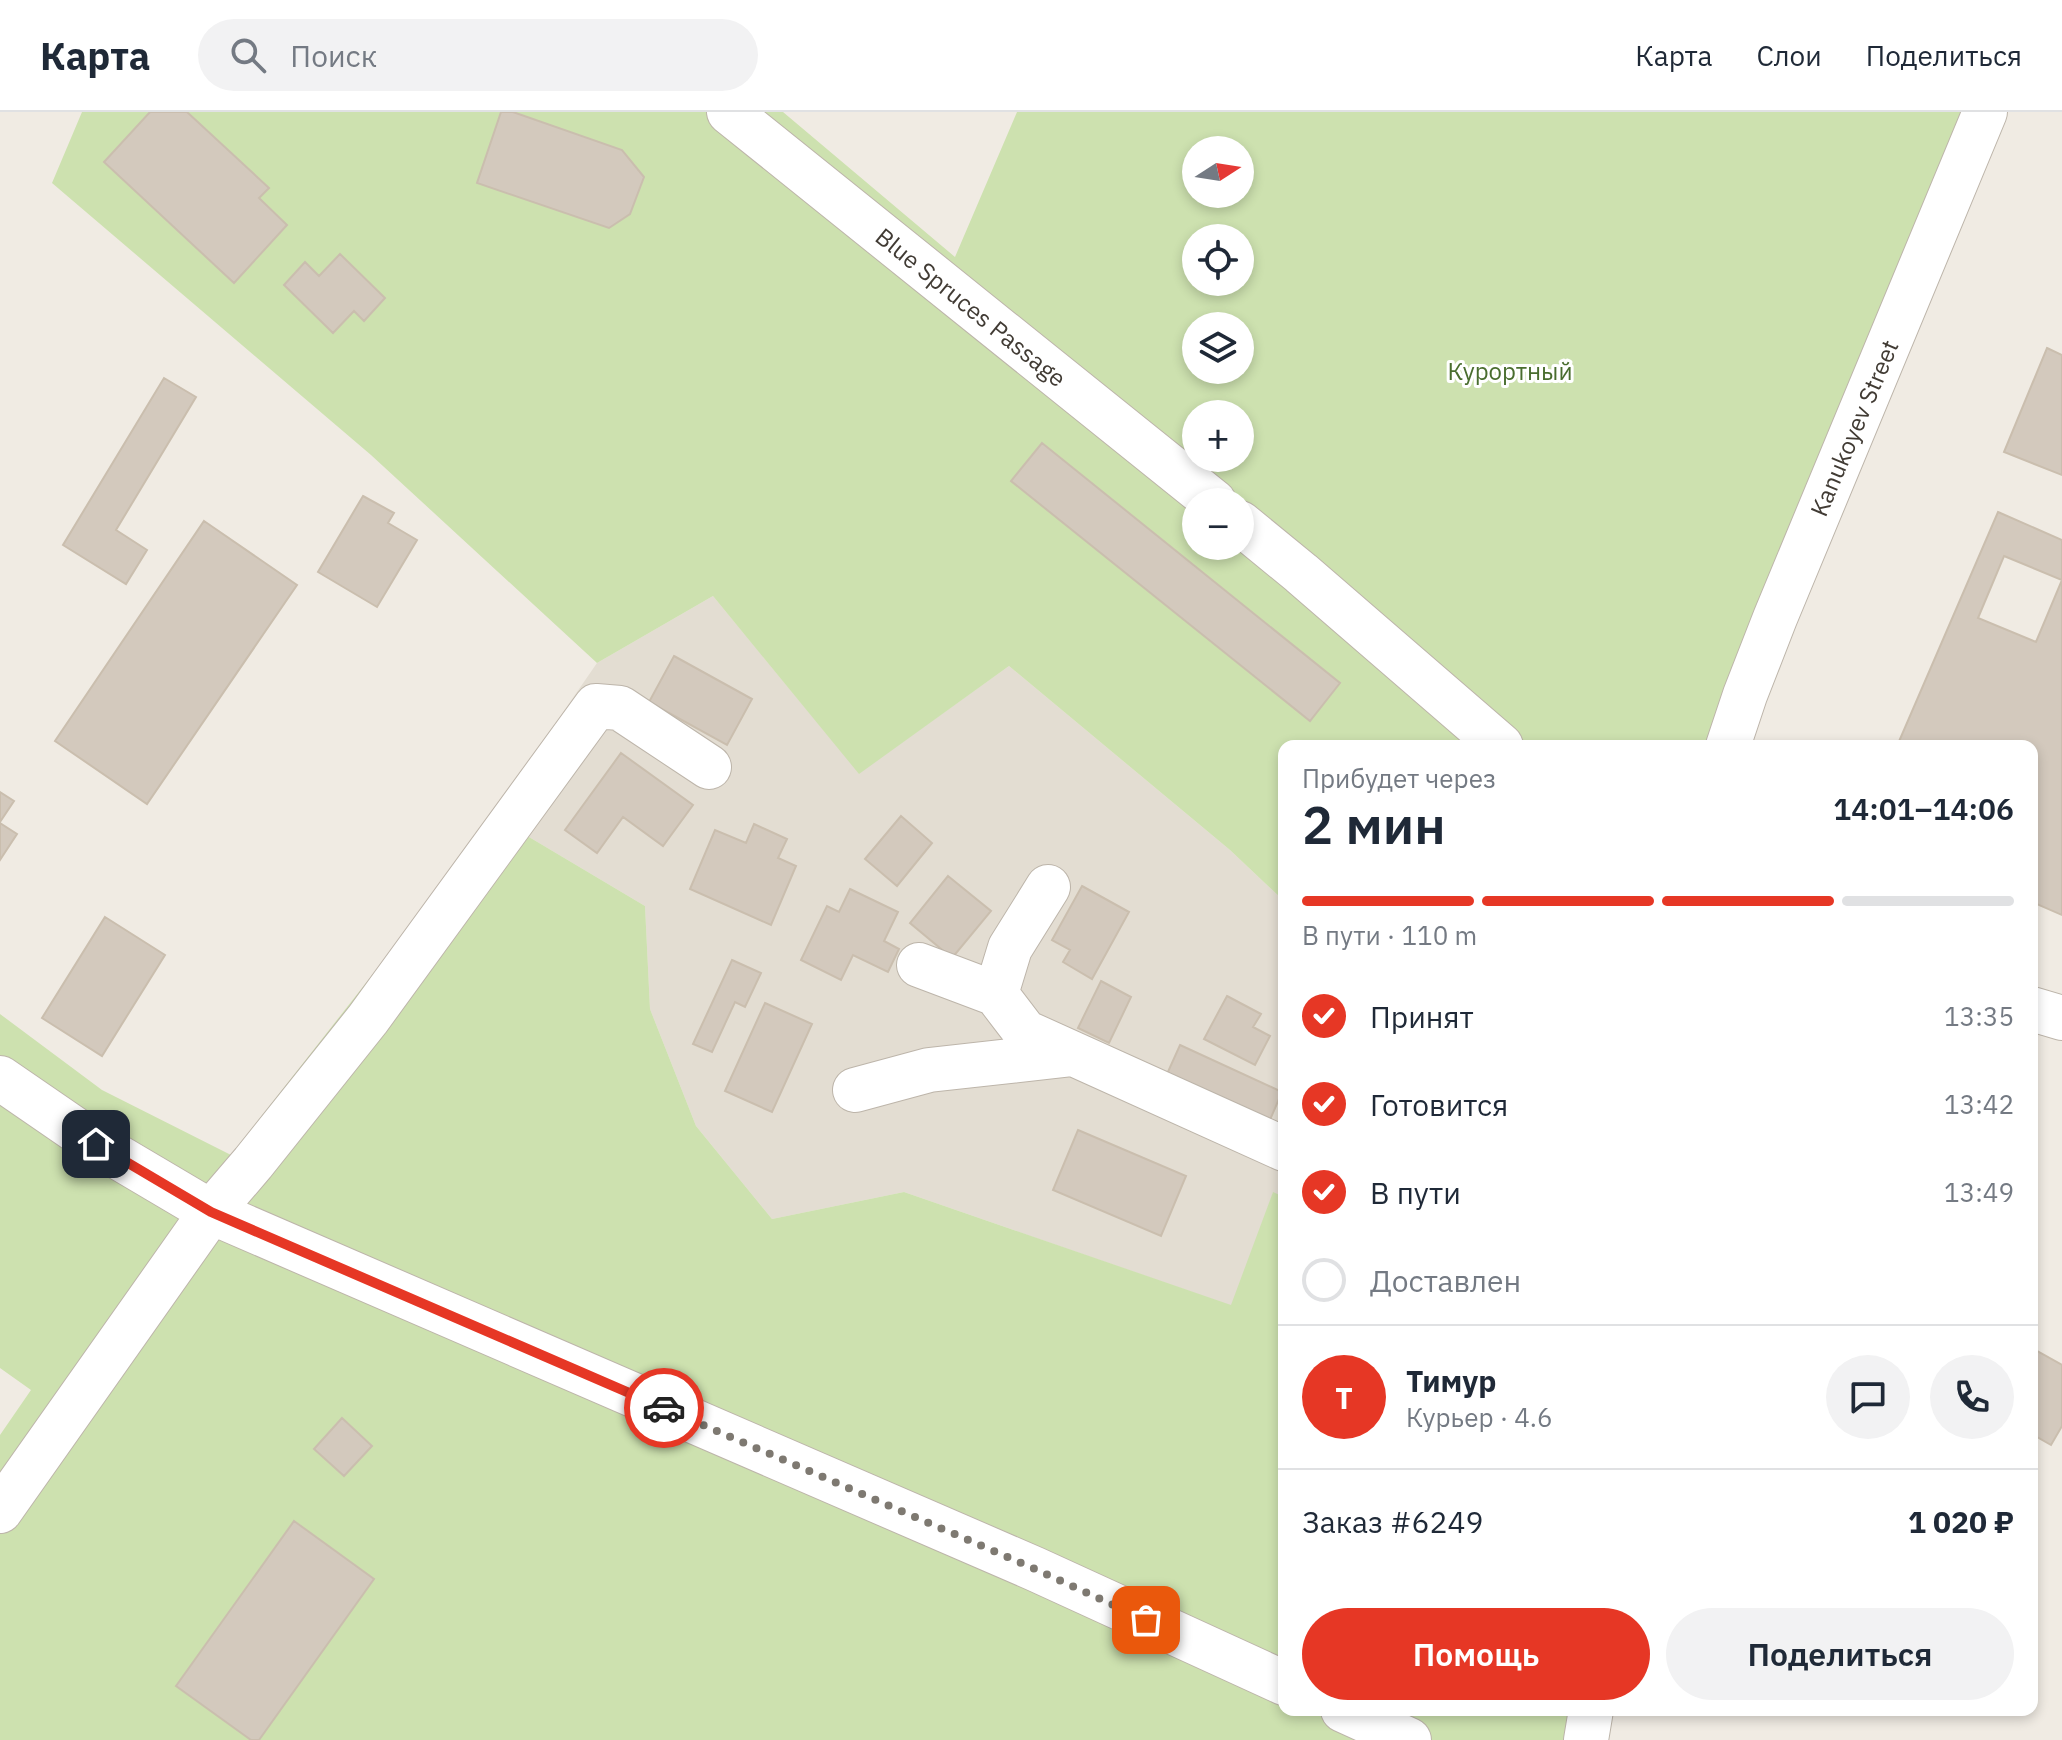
<!DOCTYPE html>
<html lang="ru">
<meta charset="utf-8">
<style>
:root{--surface:#fff;--page:#f2f2f3;--text:#1f2937;--muted:#747a83;--line:#e0e1e3;--accent:#e63725}
body{margin:0;font-family:"IBM Plex Sans",sans-serif;background:var(--page);color:var(--text);height:100vh;display:flex;flex-direction:column;font-size:30px;white-space:nowrap}
*{box-sizing:border-box;margin:0}
p{font-size:26px;color:var(--muted)}
.icon{flex:none;width:44px;height:44px;fill:none;stroke:currentColor;stroke-width:2;stroke-linecap:round;stroke-linejoin:round}
.map{position:relative;flex:1;overflow:hidden}
.details{position:absolute;left:1278px;top:628px;width:760px;height:976px;display:flex;flex-direction:column;background:var(--surface);border-radius:16px;box-shadow:0 4px 12px #0003}
.details>*{flex:none}
.needle{width:52px;rotate:78deg}
.controls{position:absolute;left:1182px;top:24px;display:grid;gap:16px}
.controls a{display:grid;place-items:center;width:72px;height:72px;border-radius:50%;background:var(--surface);box-shadow:0 4px 12px #0003;font-size:40px}
.pin{position:absolute;display:grid;place-items:center;width:68px;height:68px;color:#fff;margin:-34px;border-radius:16px;box-shadow:0 4px 12px #0006}
.courier{position:absolute;display:grid;place-items:center;width:80px;height:80px;margin:-40px;border:6px solid #e63725;border-radius:50%;background:#fff;color:#222;box-shadow:0 2px 10px #0007}
.summary em{font-style:normal;font-weight:600}
.summary div{display:flex;flex-direction:column-reverse}
.summary{display:flex;align-items:center;justify-content:space-between;height:136px;padding:0 24px}
h1{font-size:52px;font-weight:600;line-height:60px}
.bar{display:grid;grid-template-columns:repeat(4,1fr);gap:12px 8px;align-content:center;height:96px;padding:0 24px}
.bar i{height:10px;border-radius:6px;background:var(--line)}
.bar .current{background:var(--accent)}
.bar p{grid-column:span 4}
.line{display:flex;align-items:center;gap:20px;padding:0 24px;border-top:2px solid var(--line)}
.line div{flex:1}
.round{display:grid;place-items:center;flex:none;width:84px;height:84px;border-radius:42px;background:var(--page)}
ol{padding:0 24px;list-style:none}
li{display:flex;align-items:center;gap:24px;height:88px}
li p{margin-inline-start:auto}
li .icon{padding:8px;border-radius:50%;background:var(--accent);color:#fff;stroke-width:4}
li:last-child{color:var(--muted)}
li i{width:44px;height:44px;border:4px solid var(--line);border-radius:50%}
.cta{display:flex;gap:16px;margin-top:auto;padding:16px 24px}
.cta a{flex:1;height:92px;border-radius:48px;background:var(--accent);color:#fff;font-size:32px;font-weight:600;line-height:92px;text-align:center}
.cta a+a{background:var(--page);color:var(--text)}
header{display:flex;align-items:center;gap:48px;box-sizing:border-box;height:112px;padding:0 40px;background:var(--surface);border-bottom:2px solid var(--line)}
header strong{font-size:38px}
nav{display:flex;gap:44px;margin-inline-start:auto;font-size:28px}
.search{width:560px;height:72px;background:var(--page);display:flex;align-items:center;gap:20px;box-sizing:border-box;padding:0 28px;border-radius:44px;color:var(--muted);font-size:30px}
.map>svg:first-child{display:block}
.residential{fill:#e3ddd2}
.green{fill:#cde1af;fill-rule:evenodd}
.building{fill:#d3c9bd;stroke:#cabeae;stroke-width:2;fill-rule:evenodd}
.lines{fill:none;stroke-linecap:round;stroke-linejoin:round}
.minor-casing{stroke:#bdb5aa;stroke-width:46}
.minor{stroke:#fff;stroke-width:44}
.done{stroke:#7e7971;stroke-width:8;stroke-dasharray:0 14.4}
.route{stroke:#e63725;stroke-width:10}
.labels{text-anchor:middle;dominant-baseline:central;stroke-width:6;stroke-linejoin:round;paint-order:stroke}
.street-label{font-size:24px;fill:#413b34;stroke:#fff}
.park-label{font-size:24px;fill:#496d2e;stroke:#fff}
</style>
<header>
<strong>Карта</strong>
<div class="search"><svg class="icon" aria-label="search" viewBox="0 0 24 24"><circle cx="10" cy="10" r="6"/><path d="M15 15l6 6"/></svg>Поиск</div>
<nav><a>Карта</a><a>Слои</a><a>Поделиться</a></nav>
</header>
<div class="map">
<svg width="2062" height="1628" viewBox="0 0 2062 1628">
<rect width="100%" height="100%" fill="#f0ebe3"/>
<!-- residential -->
<path class="residential" d="M713,484L859,661L1009,554L1230,738L1284,789V1085L1273,1081L1232,1194L904,1080L772,1107L696,1014L650,897L645,794L492,703L597,551Z"/>
<!-- green -->
<path class="green" d="M82,0H783L955,145L1017,0H1985L1728,634H1284V789L1230,738L1009,554L859,662L713,484L597,551L371,343L52,71ZM1196,38H1240V82H1196ZM1196,126H1240V170H1196ZM1196,214H1240V258H1196ZM1196,302H1240V346H1196ZM1196,390H1240V434H1196Z
M492,703L645,794L650,897L696,1014L772,1107L904,1080L1231,1193L1273,1080L1284,1085V1598H1591L1586,1628H0V1323L31,1278L0,1256V902L102,978L231,1043L453,760Z"/>
<!-- building -->
<path class="building" d="M150,0H187L269,76L259,86L287,113L234,171L104,50Z
M501,0H513L622,38L644,65L630,102L609,116L477,71Z
M340,142L385,186L364,209L354,199L333,221L284,173L305,150L319,164Z
M2047,236L2062,243V363L2004,340Z
M164,266L196,285L116,418L147,438L126,472L63,433Z
M1042,331L1340,571L1310,609L1011,369Z
M363,384L394,401L388,411L417,428L377,495L318,460Z
M1998,400L2062,428V803L2032,790V634H1897ZM2004,444L2062,468L2036,530L1978,506Z
M204,409L297,473L147,692L55,629Z
M674,544L752,587L727,633L649,590Z
M621,641L693,693L663,734L623,705L597,741L565,718Z
M0,680L14,689L0,710Z
M901,704L932,731L897,774L865,747Z
M0,711L17,722L0,748Z
M754,712L787,727L778,746L796,754L771,813L690,777L715,718L746,731Z
M948,764L991,799L952,846L910,811Z
M1082,774L1129,800L1092,867L1063,850L1070,838L1052,828Z
M850,777L898,800L884,829L899,837L888,860L853,843L841,868L801,848L827,794L839,800Z
M105,805L165,843L102,944L42,906Z
M732,848L761,861L745,895L735,890L712,940L693,932Z
M1101,869L1131,885L1109,931L1078,916Z
M1227,884L1261,902L1253,915L1270,924L1255,953L1204,927Z
M765,891L812,912L772,1000L725,979Z
M1180,933L1282,980L1269,1010L1167,962Z
M1078,1018L1186,1064L1161,1124L1053,1078Z
M2032,1236L2062,1253V1314L2051,1333L2032,1322Z
M342,1306L372,1334L344,1364L314,1337Z
M294,1409L374,1467L259,1628H251L176,1574Z"/>
<g class="lines">
<!-- minor casing -->
<g class="minor-casing">
<path id="minor" d="M729,0L1214,390
M1240,411L1301,461L1501,634
M1728,634L1745,583L1775,506L1985,0
M919,853L996,882L1025,920L1284,1037
M996,882L1010,836L1048,775
M2032,897L2062,906
M0,966L96,1032L211,1100L1035,1457L1284,1571
M855,978L929,958L1073,942
M0,1399L211,1100L253,1051L368,907L596,594L620,596L709,655
M1343,1598L1409,1628
M1586,1628L1591,1598"/>
</g>
<!-- minor -->
<use href="#minor" class="minor"/>
</g>
<g class="lines">
<!-- done -->
<path class="done" d="M664,1296L1035,1457L1146,1508"/>
<!-- route -->
<path class="route" d="M96,1032L211,1100L664,1296"/>
</g>
<g class="labels">
<!-- street labels -->
<g class="street-label">
<text transform="translate(971 195) rotate(39)">Blue Spruces Passage</text>
<text transform="translate(1854 316) rotate(-67)">Kanukoyev Street</text>
</g>
<!-- park labels -->
<g class="park-label">
<text x="1510" y="259">Курортный</text>
</g>
</g>
</svg>
<div class="controls">
<a><svg class="needle" viewBox="-14 -14 28 28"><path d="M0-13l5 13h-10z" fill="#e53935"/><path d="M0 13l5-13h-10z" fill="#747a83"/></svg></a>
<a><svg class="icon" aria-label="locate" viewBox="0 0 24 24"><circle cx="12" cy="12" r="6"/><path d="M12 2v4M12 18v4M2 12h4M18 12h4"/></svg></a>
<a><svg class="icon" aria-label="layers" viewBox="0 0 24 24"><path d="M12 4l9 5-9 5-9-5zM3 14l9 5 9-5"/></svg></a>
<a>+</a>
<a>−</a>
</div>
<div class="pin" style="left:1146px;top:1508px;background:#ea580c"><svg class="icon" aria-label="bag" viewBox="0 0 24 24"><path d="M5 8h14l-1 12H6zM9 8a3 3 0 0 1 6 0"/></svg></div>
<div class="pin" style="left:96px;top:1032px;background:#1f2937"><svg class="icon" aria-label="home" viewBox="0 0 24 24"><path d="M3 11l9-7 9 7M6 9v11h12V9"/></svg></div>
<div class="courier" style="left:664px;top:1296px"><svg class="icon" aria-label="car" viewBox="0 0 24 24"><path d="M5 17H2v-5l4-1 3-4h7l3 4 3 1v5h-3M9 17h6M6 11h13"/><circle cx="7" cy="17" r="2"/><circle cx="17" cy="17" r="2"/></svg></div>
<section class="details">
<div class="summary"><div><h1>2 мин</h1><p>Прибудет через</p></div><em>14:01–14:06</em></div>
<div class="bar"><i class="current"></i><i class="current"></i><i class="current"></i><i></i><p>В пути · 110 m</p></div>
<ol>
<li><svg class="icon" aria-label="check" viewBox="0 0 24 24"><path d="M5 12l5 5 9-10"/></svg>Принят<p>13:35</p></li>
<li><svg class="icon" aria-label="check" viewBox="0 0 24 24"><path d="M5 12l5 5 9-10"/></svg>Готовится<p>13:42</p></li>
<li><svg class="icon" aria-label="check" viewBox="0 0 24 24"><path d="M5 12l5 5 9-10"/></svg>В пути<p>13:49</p></li>
<li><i></i>Доставлен</li>
</ol>
<div class="line" style="height:144px"><b class="round" style="background:var(--accent);color:#fff">Т</b><div><b>Тимур</b><p>Курьер · 4.6</p></div><a class="round"><svg class="icon" aria-label="chat" viewBox="0 0 24 24"><path d="M4 5h16v11H9l-5 4z"/></svg></a><a class="round"><svg class="icon" aria-label="phone" viewBox="0 0 24 24"><path d="M5 4h4l2 5-3 2q2 4 5 5l2-3 5 2v4C11 20 4 13 5 4z"/></svg></a></div>
<div class="line" style="height:104px"><div>Заказ #6249</div><b>1 020 ₽</b></div>
<div class="cta"><a>Помощь</a><a>Поделиться</a></div>
</section>
</div>
